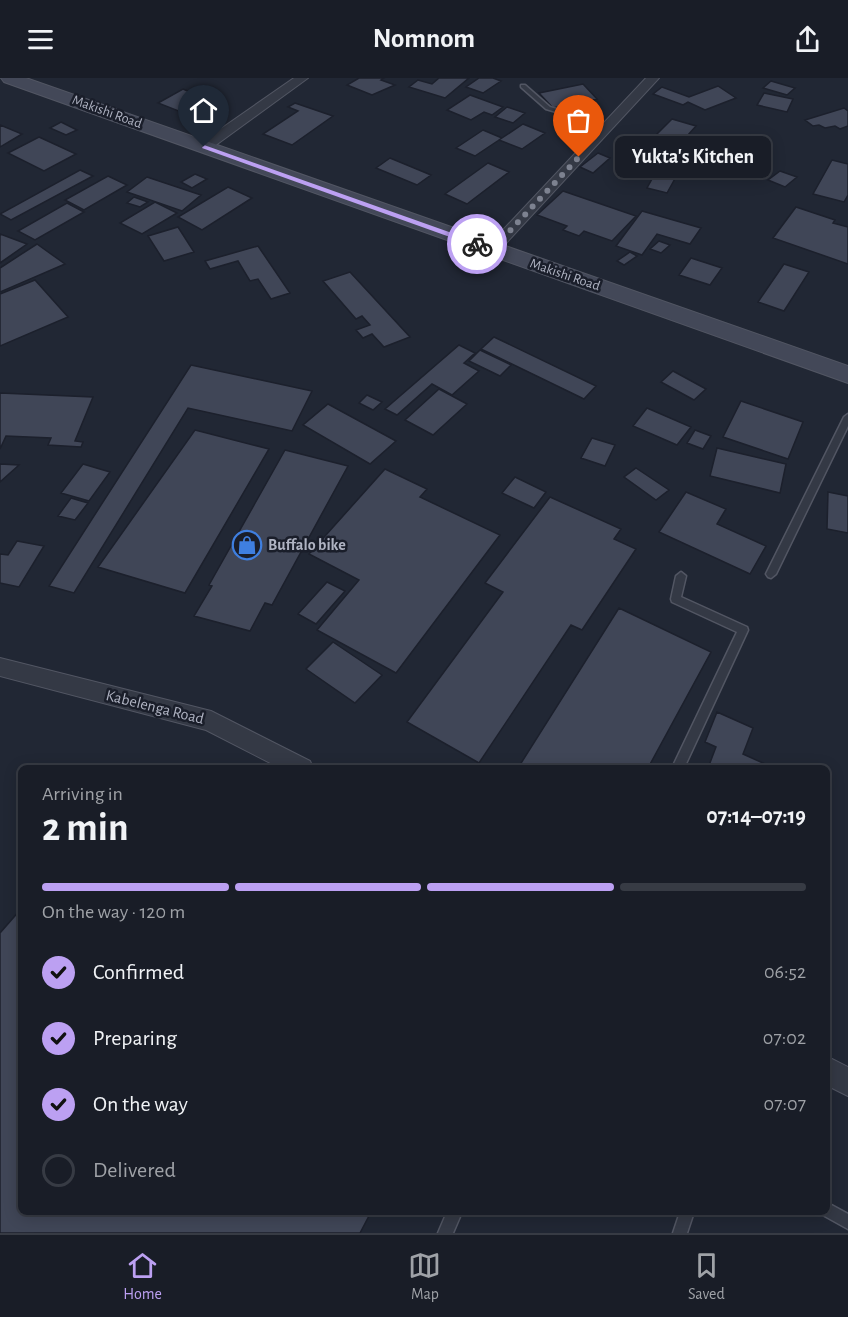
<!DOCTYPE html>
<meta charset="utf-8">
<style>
:root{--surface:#191d27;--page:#262a33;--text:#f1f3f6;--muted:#9fa2a7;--line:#373b44;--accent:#bca0f2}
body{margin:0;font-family:"Alegreya Sans",sans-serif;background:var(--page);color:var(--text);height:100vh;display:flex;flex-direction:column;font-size:22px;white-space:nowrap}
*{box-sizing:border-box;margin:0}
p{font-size:20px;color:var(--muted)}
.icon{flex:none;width:33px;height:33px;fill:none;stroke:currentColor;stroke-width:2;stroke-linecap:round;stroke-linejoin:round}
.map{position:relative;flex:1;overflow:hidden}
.side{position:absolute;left:18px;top:687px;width:812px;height:450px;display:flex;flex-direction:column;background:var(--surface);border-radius:9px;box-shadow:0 3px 15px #0003,0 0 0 2px var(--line)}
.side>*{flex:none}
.pin{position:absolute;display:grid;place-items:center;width:51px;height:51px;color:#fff;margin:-62px -26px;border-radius:50% 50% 50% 0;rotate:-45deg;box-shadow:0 0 6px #0007}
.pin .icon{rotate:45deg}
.courier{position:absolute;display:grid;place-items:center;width:60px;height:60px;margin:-30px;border:4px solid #bca0f2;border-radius:50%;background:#fff;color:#222;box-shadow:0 2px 8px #0007}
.bubble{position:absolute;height:42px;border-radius:9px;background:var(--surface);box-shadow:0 3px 15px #0003,0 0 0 2px var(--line);font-size:20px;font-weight:700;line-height:42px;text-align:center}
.headline em{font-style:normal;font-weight:700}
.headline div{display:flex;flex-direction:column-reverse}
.headline{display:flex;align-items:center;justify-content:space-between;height:102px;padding:0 24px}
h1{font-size:39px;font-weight:700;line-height:45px}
.bar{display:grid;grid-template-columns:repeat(4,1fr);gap:9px 6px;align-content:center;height:72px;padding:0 24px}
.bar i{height:8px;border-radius:4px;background:var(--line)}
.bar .active{background:var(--accent)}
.bar p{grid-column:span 4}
ol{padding:0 24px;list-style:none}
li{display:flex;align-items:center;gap:18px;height:66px}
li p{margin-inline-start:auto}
li .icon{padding:6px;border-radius:50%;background:var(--accent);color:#111;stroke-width:4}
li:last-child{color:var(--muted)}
li i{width:33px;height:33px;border:3px solid var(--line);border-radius:50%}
header{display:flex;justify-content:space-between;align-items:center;height:78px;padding:0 24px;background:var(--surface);font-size:27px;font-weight:700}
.tab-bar{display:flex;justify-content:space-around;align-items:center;height:84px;border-top:2px solid var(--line);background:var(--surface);font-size:16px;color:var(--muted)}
.tab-bar a{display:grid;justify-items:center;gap:3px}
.tab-bar .active{color:var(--accent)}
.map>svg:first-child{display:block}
.building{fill:#404657;stroke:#1c202c;stroke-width:1.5}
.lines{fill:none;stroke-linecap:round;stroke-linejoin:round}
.service-casing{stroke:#525663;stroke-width:3}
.minor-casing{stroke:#525663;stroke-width:2}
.secondary-casing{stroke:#525663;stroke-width:2}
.service{fill:#343945;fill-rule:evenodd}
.minor{fill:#343945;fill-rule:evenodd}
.secondary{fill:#434858;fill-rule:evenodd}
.route{fill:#bca0f2}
.done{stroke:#7d8290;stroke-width:6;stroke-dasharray:0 10.8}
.labels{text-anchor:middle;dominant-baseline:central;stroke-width:5;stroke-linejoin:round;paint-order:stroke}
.far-street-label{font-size:14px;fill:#afb3c2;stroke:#1a1e2a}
.poi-label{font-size:16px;font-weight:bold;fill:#afb3c2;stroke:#1a1e2a;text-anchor:start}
.street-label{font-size:16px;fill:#afb3c2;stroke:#1a1e2a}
</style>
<header><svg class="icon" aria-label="menu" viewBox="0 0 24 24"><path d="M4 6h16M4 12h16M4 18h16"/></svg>Nomnom<svg class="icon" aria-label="share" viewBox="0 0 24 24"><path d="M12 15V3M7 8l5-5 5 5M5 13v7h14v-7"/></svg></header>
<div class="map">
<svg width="848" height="1155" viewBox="0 0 848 1155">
<rect width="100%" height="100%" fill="#212734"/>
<!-- building -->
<path class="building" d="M359,0H384L381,2L395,7L372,17L347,7Z
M439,0H469L445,20L409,9L418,2L432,6Z
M479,0H493L501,3L483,15L466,9Z
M771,3L795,10L787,17L763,10Z
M583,6L597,21L553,30L539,15Z
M718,8L736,20L705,32L688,24L683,27L653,16L662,9L689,19Z
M183,11L206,21L181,34L158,25Z
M764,15L793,21L787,34L757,27Z
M470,17L503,29L492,37L484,34L471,42L447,32Z
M295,25L333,38L292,67L263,56L298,33L288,29Z
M507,29L525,35L513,45L495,39Z
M844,30L848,33V48L840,51L835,48L825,50L819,47L813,48L805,42Z
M672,41L696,48L679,67L654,59Z
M61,44L77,52L66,57L50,50Z
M523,46L545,55L522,71L499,62Z
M0,47L22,56L0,69Z
M483,52L502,60L475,78L456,70Z
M39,59L76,76L44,93L8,75Z
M598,75L610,80L593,95L580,89Z
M390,80L431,97L417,107L376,90Z
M832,82L848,86V117L844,124L813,116Z
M488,85L509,94L467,126L445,116Z
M80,92L93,98L11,142L0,136Z
M657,92L677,97L667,115L647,110Z
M780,93L797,99L785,109L768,102Z
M195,96L207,101L192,110L181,104Z
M108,98L127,107L84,132L65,122Z
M147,99L201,117L182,133L127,114Z
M228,109L252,120L202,152L178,139Z
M563,113L636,138L612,163L584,153L579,158L563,152L567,148L537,137Z
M134,119L148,124L140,129L127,125Z
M155,124L177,135L142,156L120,145Z
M67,125L84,134L35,162L18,153Z
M796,129L835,142L833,145L848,149V186L773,160Z
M642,133L701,150L690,166L657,156L642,177L616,168Z
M178,149L194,174L164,183L148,158Z
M0,156L27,166L0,185Z
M659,163L670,167L661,175L650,171Z
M37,166L65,186L0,214V190Z
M258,168L290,215L271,221L258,201L250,203L238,183L210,191L205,183Z
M630,174L637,178L624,187L617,183Z
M691,180L722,190L710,207L679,197Z
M784,186L809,194L784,233L758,224Z
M350,194L410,259L384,269L372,256L363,260L356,252L370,247L362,238L356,241L323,203Z
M35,202L68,239L0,268V216Z
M494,259L596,308L584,321L481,271Z
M459,267L475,275L464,285L479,293L452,317L432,306L397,337L385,331Z
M480,272L511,287L500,298L469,283Z
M191,287L312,313L292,353L188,330L74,515L49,508Z
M673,293L706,311L694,322L661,304Z
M439,311L467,326L433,357L405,342Z
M0,315L93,319L75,363L83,364L81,369L48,367L51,360L6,358L0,371Z
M367,317L382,324L373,332L359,325Z
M741,323L803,344L788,381L723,359Z
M328,326L396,363L370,386L303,347Z
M647,330L691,349L677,367L633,348Z
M195,352L269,371L185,515L98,489Z
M695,352L711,358L703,371L687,365Z
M592,360L615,367L605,388L581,380Z
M717,370L786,386L780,415L710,398Z
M285,372L348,388L272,527L265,525L250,553L194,538L212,508L209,507Z
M0,386L19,387L0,404Z
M83,386L110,394L89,423L61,415Z
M636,390L669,412L656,422L624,399Z
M385,391L427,411L420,419L500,457L396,595L317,552L359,502L309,476Z
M515,399L546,414L534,430L502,415Z
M686,414L726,431L717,446L766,468L750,496L659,454Z
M828,414L848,418V455L827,451Z
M550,419L621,451L614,461L636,471L582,552L571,547L479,685L407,644L503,514L485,505Z
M71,420L88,425L75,442L58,438Z
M17,463L44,468L19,509L0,505V476L8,477Z
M327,504L345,513L316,546L298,536Z
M619,530L711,574L648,690H518Z
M333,564L382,597L355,625L306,591Z
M717,634L753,650L743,676L774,690H708L716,669L705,664Z
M21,831V1134H371L360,1155H0V855Z"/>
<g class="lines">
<!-- service casing -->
<g class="service-casing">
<path id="service" d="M521,7H525L550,29L611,48L606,49L546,31L521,9Z
M848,336V348L776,496L771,500L768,499L766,496L844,339Z
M681,494L686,498L681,519L747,549L748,552L684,690H672L737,554L672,524L671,521L676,498Z
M826,1124L848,1136V1151L821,1136L820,1134H826Z
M447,1134H462L453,1155H438Z
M680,1134H694L687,1155H673Z"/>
</g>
<!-- minor casing -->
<g class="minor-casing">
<path id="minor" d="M294,0H308L209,72H199L197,69L199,66Z
M646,0H659L497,175H487L485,172L487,169Z
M0,580L211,633L310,683L313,690H280L206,652L0,598Z
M826,978L848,989V1018L826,1007Z"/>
</g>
<!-- secondary casing -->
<g class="secondary-casing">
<path id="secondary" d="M1,0H26L848,288V305L4,4Z"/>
</g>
<!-- service -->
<use href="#service" class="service"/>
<!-- minor -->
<use href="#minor" class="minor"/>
<!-- secondary -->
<use href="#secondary" class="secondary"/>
</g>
<!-- route -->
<path class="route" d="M204,67L480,165L481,166L475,168L202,70Z"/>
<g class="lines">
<!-- done -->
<path class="done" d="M477,166L492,172L579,79"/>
</g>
<!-- icons -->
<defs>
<g id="shop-ring" transform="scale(1.5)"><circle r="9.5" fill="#1a1e2a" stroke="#3f7fe0" stroke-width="1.5"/><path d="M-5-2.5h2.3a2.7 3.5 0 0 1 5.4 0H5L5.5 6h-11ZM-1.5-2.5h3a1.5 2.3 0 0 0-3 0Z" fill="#3f7fe0"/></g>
</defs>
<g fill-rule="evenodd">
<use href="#shop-ring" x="247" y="467"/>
</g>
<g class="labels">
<!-- far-street labels -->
<g class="far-street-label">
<text transform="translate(107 34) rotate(20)">Makishi Road</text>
<text transform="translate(565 197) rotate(19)">Makishi Road</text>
</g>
<!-- poi labels -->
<g class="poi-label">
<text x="268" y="467">Buffalo bike</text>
</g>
<!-- street labels -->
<g class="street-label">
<text transform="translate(155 629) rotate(14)">Kabelenga Road</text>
</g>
</g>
</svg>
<div class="pin" style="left:579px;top:79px;background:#ea580c"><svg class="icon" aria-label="bag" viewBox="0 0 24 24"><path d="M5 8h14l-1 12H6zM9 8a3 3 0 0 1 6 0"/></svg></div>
<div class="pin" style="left:204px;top:69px;background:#1f2937"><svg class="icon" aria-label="home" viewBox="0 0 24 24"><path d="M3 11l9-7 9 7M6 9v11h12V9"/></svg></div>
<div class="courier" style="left:477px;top:166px"><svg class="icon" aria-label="bike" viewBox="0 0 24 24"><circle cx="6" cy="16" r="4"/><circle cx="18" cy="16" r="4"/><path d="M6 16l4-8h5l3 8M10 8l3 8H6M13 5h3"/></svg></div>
<div class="bubble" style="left:615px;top:58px;width:156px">Yukta's Kitchen</div>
<section class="side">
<div class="headline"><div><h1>2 min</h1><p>Arriving in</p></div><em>07:14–07:19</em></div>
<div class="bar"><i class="active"></i><i class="active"></i><i class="active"></i><i></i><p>On the way · 120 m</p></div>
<ol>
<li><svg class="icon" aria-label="check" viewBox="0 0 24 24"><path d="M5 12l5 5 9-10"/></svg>Confirmed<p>06:52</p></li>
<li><svg class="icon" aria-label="check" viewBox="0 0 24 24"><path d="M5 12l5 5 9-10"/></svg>Preparing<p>07:02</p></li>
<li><svg class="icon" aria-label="check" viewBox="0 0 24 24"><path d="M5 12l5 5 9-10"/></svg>On the way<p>07:07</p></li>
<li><i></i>Delivered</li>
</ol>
</section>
</div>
<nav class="tab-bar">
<a class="active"><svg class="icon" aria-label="home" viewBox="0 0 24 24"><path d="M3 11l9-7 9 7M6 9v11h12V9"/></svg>Home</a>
<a><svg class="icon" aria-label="map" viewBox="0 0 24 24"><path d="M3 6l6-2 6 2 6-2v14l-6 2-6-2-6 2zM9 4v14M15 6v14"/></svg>Map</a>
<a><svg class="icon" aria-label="saved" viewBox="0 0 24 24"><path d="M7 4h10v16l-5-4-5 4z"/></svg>Saved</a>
</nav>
